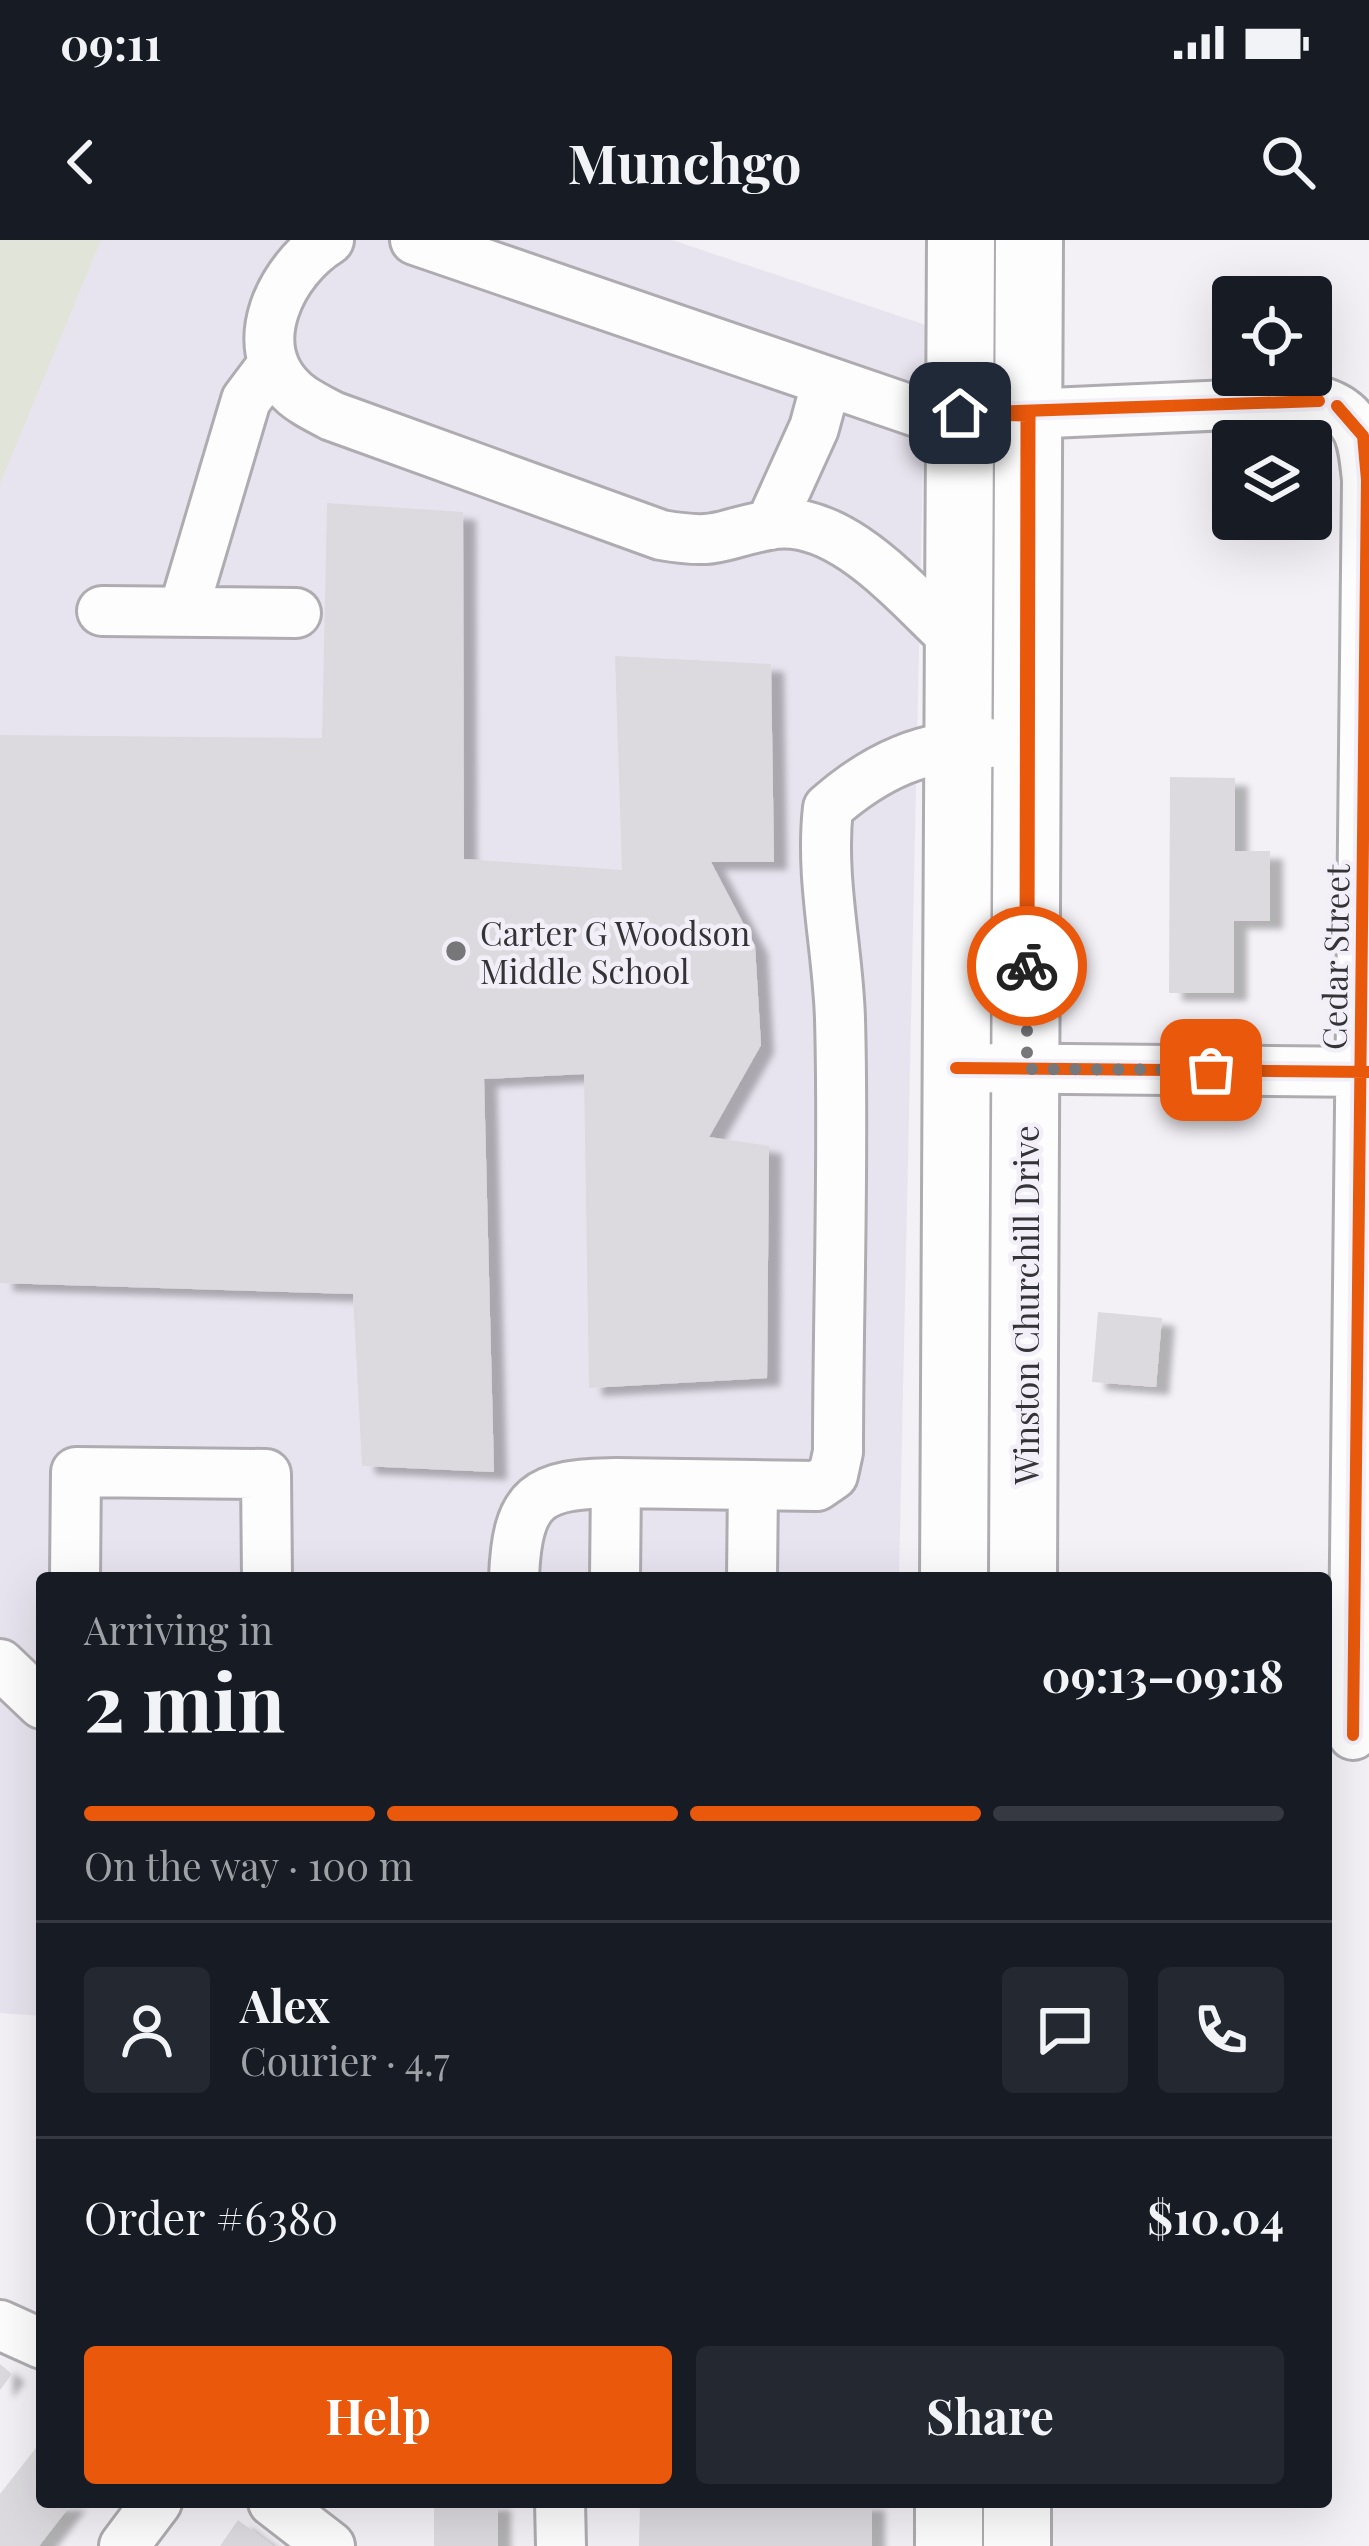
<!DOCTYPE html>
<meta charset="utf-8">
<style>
:root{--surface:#171b24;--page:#242831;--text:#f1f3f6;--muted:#9ea1a6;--line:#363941;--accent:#ea580c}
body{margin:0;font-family:"Playfair Display",serif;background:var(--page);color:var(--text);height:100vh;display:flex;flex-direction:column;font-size:45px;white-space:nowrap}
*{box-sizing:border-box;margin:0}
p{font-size:39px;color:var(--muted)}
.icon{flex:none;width:66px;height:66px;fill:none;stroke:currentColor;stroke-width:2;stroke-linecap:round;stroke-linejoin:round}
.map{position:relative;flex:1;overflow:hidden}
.drawer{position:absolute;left:36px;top:1332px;width:1296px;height:936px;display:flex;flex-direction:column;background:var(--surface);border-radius:12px;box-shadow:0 12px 48px #0002}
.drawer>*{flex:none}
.fabs{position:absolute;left:1212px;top:36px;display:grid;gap:24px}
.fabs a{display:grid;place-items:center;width:120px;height:120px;border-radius:12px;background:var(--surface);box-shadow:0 12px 48px #0002;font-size:60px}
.pin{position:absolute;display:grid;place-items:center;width:102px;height:102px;color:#fff;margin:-51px;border-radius:24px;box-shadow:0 6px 18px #0006}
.courier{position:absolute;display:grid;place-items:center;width:120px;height:120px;margin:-60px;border:9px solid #ea580c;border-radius:50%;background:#fff;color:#222;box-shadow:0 3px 15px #0007}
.overview em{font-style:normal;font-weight:700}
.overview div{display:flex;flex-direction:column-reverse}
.overview{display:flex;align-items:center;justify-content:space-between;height:204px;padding:0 48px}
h1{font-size:78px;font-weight:700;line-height:90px}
.bar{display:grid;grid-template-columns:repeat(4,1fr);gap:18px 12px;align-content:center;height:144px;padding:0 48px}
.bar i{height:15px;border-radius:9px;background:var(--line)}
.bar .selected{background:var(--accent)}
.bar p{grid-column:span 4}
.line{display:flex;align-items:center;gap:30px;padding:0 48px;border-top:3px solid var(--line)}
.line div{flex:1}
.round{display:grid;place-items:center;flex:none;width:126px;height:126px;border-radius:12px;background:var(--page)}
.cta{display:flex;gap:24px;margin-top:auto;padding:24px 48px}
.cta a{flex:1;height:138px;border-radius:12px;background:var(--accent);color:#fff;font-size:48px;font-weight:700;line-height:138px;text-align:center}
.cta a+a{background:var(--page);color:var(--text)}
.status{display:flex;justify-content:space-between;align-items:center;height:84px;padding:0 60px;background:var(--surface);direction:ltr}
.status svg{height:33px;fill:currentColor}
header{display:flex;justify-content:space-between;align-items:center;height:156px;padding:0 48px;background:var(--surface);font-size:54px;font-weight:700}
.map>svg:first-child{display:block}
.built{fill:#e8e4ef}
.green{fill:#e1e5d9}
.building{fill:#dcdade;filter:url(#shadow)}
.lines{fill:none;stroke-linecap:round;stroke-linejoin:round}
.minor-casing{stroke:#aeacb0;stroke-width:54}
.highway-casing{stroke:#aeacb0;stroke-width:72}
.minor{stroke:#fdfdfe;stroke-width:48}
.highway{stroke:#fdfdfe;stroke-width:66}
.cycleway-casing{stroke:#f3eff8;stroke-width:20}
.cycleway{stroke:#e8590c;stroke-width:12}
.done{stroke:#777679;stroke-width:12;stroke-dasharray:0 21.6}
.route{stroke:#ea580c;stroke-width:15}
.poi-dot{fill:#777679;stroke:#f3eff8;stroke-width:4.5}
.labels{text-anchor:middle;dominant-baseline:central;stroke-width:9;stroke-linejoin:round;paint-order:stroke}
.poi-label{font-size:33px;fill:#343336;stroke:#f3eff8;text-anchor:start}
.street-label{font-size:33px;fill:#343336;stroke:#f3eff8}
</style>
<div class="status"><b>09:11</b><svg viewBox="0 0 49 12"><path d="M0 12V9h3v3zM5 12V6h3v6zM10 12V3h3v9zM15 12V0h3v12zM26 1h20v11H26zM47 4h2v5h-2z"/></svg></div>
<header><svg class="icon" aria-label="back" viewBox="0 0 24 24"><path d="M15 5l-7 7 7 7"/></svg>Munchgo<svg class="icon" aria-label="search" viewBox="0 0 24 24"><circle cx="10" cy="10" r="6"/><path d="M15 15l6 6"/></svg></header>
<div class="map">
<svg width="1369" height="2306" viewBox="0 0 1369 2306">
<defs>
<filter id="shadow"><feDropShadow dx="13" dy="8" stdDeviation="3" flood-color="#0004"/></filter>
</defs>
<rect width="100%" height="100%" fill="#f3f1f6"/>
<!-- built -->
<path class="built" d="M0,0H672L926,85L899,1338H42V1776L0,1773Z"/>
<!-- green -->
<path class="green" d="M0,0H101L0,244Z"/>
<!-- building -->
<path class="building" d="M327,263L463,272L464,619L622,630L615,416L771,424L774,622H711L755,706L761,805L709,897L769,906L767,1138L589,1148L584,834L484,839L494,1232L362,1226L353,1054L0,1043V495L322,498Z
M1170,537L1235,538V611H1270V681H1234V753H1169Z
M1098,1072L1162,1078L1156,1147L1092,1142Z
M0,2124L12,2134L0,2150Z
M42,2200V2262H73L39,2306H0V2254Z
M434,2262H498V2306H434Z
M640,2262H872V2306H639Z
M238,2280L273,2306H220Z"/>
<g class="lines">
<!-- minor casing -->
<g class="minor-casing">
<path id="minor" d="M329,0C282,29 243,105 292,151C302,161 319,169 332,176L661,295C720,305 716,295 769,285C841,271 911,360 959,403
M415,0L917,172L1028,174L1319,161C1361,173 1363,201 1367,240L1353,1495
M770,285L814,188L826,144
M102,371L296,373
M183,372L246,160L273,124
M956,828L1369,832
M753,1245L817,1246L833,1235L838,1212C838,1068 844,923 840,779C838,709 820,638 828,568C877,525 923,505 990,503
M75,1338L76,1232L266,1234L267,1338
M514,1338C517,1255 538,1244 616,1243
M615,1338L616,1243L753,1245L752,1338
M0,1424L42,1464
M0,2085L42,2104
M273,2262L330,2306
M560,2262L561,2306
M124,2306L157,2262"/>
</g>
<!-- highway casing -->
<g class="highway-casing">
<path id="highway" d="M954,1338L961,0
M1023,1338L1029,0
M949,2306V2262
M1017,2306V2262"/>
</g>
<!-- minor -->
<use href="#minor" class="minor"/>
<!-- highway -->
<use href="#highway" class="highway"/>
<!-- cycleway casing -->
<g class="cycleway-casing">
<path id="cycleway" d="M1337,166L1363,196L1367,240L1353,1495
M960,173L1319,161
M956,828L1369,832"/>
</g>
<!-- cycleway -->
<use href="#cycleway" class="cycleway"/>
</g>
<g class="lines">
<!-- done -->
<path class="done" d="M1027,726V829L1211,830"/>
<!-- route -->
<path class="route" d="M960,173L1028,174L1027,726"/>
</g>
<!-- markers -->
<circle class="poi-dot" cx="456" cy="711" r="12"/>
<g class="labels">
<!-- poi labels -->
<g class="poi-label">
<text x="480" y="692">Carter G Woodson<tspan x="480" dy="38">Middle School</tspan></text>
</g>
<!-- street labels -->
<g class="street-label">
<text transform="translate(1334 717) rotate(-89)">Cedar Street</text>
<text transform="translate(1025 1065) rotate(-90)">Winston Churchill Drive</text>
</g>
</g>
</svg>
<div class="fabs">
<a><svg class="icon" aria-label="locate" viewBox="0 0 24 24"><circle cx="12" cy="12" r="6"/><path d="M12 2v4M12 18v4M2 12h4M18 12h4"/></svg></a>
<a><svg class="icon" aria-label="layers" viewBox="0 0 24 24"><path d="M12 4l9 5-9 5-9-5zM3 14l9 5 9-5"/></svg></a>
</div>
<div class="pin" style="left:1211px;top:830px;background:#ea580c"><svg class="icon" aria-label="bag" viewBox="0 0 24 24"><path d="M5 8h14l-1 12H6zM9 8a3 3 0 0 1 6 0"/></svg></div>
<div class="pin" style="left:960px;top:173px;background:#1f2937"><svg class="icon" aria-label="home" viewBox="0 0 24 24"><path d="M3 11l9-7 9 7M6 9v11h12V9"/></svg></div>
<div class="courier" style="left:1027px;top:726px"><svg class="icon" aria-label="bike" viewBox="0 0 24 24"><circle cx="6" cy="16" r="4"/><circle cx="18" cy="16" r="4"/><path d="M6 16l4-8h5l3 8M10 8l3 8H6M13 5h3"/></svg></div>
<section class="drawer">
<div class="overview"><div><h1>2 min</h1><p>Arriving in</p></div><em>09:13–09:18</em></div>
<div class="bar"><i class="selected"></i><i class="selected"></i><i class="selected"></i><i></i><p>On the way · 100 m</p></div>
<div class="line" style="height:216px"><a class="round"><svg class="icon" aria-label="person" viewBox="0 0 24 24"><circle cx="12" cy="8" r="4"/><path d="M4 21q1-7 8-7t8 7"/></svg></a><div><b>Alex</b><p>Courier · 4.7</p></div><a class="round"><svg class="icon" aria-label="chat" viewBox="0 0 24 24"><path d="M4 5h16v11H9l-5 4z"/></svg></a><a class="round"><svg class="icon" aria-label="phone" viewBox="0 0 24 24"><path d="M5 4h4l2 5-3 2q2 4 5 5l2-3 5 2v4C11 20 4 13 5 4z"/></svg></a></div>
<div class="line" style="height:156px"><div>Order #6380</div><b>$10.04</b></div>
<div class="cta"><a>Help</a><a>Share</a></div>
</section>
</div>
